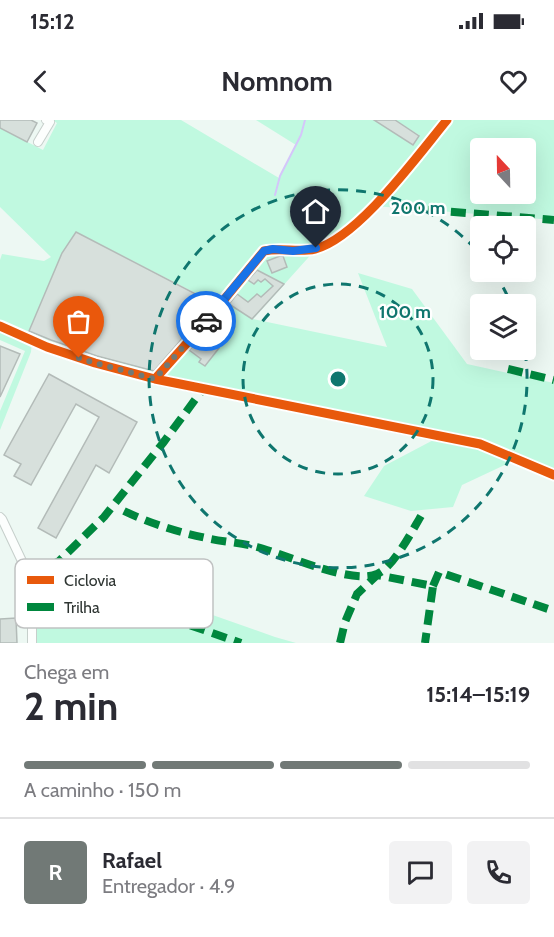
<!DOCTYPE html>
<html lang="pt">
<meta charset="utf-8">
<style>
:root{--surface:#fff;--page:#f2f2f3;--text:#2b2b33;--muted:#7c7c81;--line:#e1e1e2;--accent:#717976}
body{margin:0;font-family:Cabin,sans-serif;background:var(--page);color:var(--text);height:100vh;display:flex;flex-direction:column;font-size:22px;white-space:nowrap}
*{box-sizing:border-box;margin:0}
p{font-size:20px;color:var(--muted)}
.icon{flex:none;width:33px;height:33px;fill:none;stroke:currentColor;stroke-width:2;stroke-linecap:round;stroke-linejoin:round}
.map{position:relative;height:523px;overflow:hidden}
.sheet{display:flex;flex-direction:column;background:var(--surface);flex:1}
.sheet>*{flex:none}
.needle{width:39px;rotate:338deg}
.tools{position:absolute;left:470px;top:18px;display:grid;gap:12px}
.tools a{display:grid;place-items:center;width:66px;height:66px;border-radius:6px;background:var(--surface);box-shadow:0 6px 24px #0002;font-size:30px}
.pin{position:absolute;display:grid;place-items:center;width:51px;height:51px;color:#fff;margin:-62px -26px;border-radius:50% 50% 50% 0;rotate:-45deg;box-shadow:0 0 6px #0007}
.pin .icon{rotate:45deg}
.courier{position:absolute;display:grid;place-items:center;width:60px;height:60px;margin:-30px;border:4px solid #1a73e8;border-radius:50%;background:#fff;color:#222;box-shadow:0 2px 8px #0007}
.head em{font-style:normal;font-weight:700}
.head div{display:flex;flex-direction:column-reverse}
.head{display:flex;align-items:center;justify-content:space-between;height:102px;padding:0 24px}
h1{font-size:39px;font-weight:700;line-height:45px}
.bar{display:grid;grid-template-columns:repeat(4,1fr);gap:9px 6px;align-content:center;height:72px;padding:0 24px}
.bar i{height:8px;border-radius:4px;background:var(--line)}
.bar .active{background:var(--accent)}
.bar p{grid-column:span 4}
.line{display:flex;align-items:center;gap:15px;padding:0 24px;border-top:2px solid var(--line)}
.line div{flex:1}
.round{display:grid;place-items:center;flex:none;width:63px;height:63px;border-radius:6px;background:var(--page)}
.status{display:flex;justify-content:space-between;align-items:center;height:42px;padding:0 30px;background:var(--surface);direction:ltr}
.status svg{height:16px;fill:currentColor}
header{display:flex;justify-content:space-between;align-items:center;height:78px;padding:0 24px;background:var(--surface);font-size:27px;font-weight:700}
.map>svg:first-child{display:block}
.green{fill:#c0f9e0;fill-rule:evenodd}
.lines{fill:none;stroke-linecap:round;stroke-linejoin:round}
.stream{stroke:#d4c6fa;stroke-width:2}
.building{fill:#d7e0dc;stroke:#b3bbb8;stroke-width:1.5}
.minor-casing{stroke:#c6cfcb;stroke-width:10}
.major-casing{stroke:#c6cfcb;stroke-width:12}
.minor{stroke:#fcfefd;stroke-width:8}
.major{stroke:#fcfefd;stroke-width:10}
.quiet{stroke:#00873e;stroke-width:8;stroke-dasharray:15 8;stroke-linecap:butt}
.cycleway-casing{stroke:#fff;stroke-width:13}
.cycleway{stroke:#e8590c;stroke-width:9}
.done{stroke:#717976;stroke-width:6;stroke-dasharray:0 10.8}
.route{stroke:#1a73e8;stroke-width:8}
.ring{fill:none;stroke:#0f766e;stroke-width:3;stroke-dasharray:10 8}
.key{fill:#fff;stroke:#c0c2c2;stroke-width:1.5}
.key-label{font-size:16px;fill:#2e3532}
.centre{fill:#0f766e;stroke:#fff;stroke-width:3}
.ring-label{font-size:18px;text-anchor:middle;font-weight:bold;fill:#0f766e;stroke:#fff;stroke-width:4.5;stroke-linejoin:round;paint-order:stroke}
</style>
<div class="status"><b>15:12</b><svg viewBox="0 0 49 12"><path d="M0 12V9h3v3zM5 12V6h3v6zM10 12V3h3v9zM15 12V0h3v12zM26 1h20v11H26zM47 4h2v5h-2z"/></svg></div>
<header><svg class="icon" aria-label="back" viewBox="0 0 24 24"><path d="M15 5l-7 7 7 7"/></svg>Nomnom<svg class="icon" aria-label="heart" viewBox="0 0 24 24"><path d="M12 20l-8-8c-3-5 5-10 8-4 3-6 11-1 8 4z"/></svg></header>
<div class="map">
<svg width="554" height="523" viewBox="0 0 554 523">
<rect width="100%" height="100%" fill="#edf8f3"/>
<!-- green -->
<path class="green" d="M52,0H181L279,58L296,25L256,0H374L413,25L419,15L395,0H554V100L374,86L353,108L316,129L253,199L387,227L358,153L412,169L467,244L554,263V355L513,341L462,365L453,387L411,391L364,376L384,346L441,316L203,269L32,221L31,232L0,310V291L25,231L0,220V140L2,134L44,141L51,137L0,87V8L43,30L57,3ZM480,28H525V74H480ZM76,112L219,185L161,252L98,237L61,225L29,212L62,133Z
M59,441L275,517L296,523H32L29,456Z"/>
<g class="lines">
<!-- stream -->
<path class="stream" d="M275,75L280,56L301,15L305,0"/>
</g>
<!-- building -->
<path class="building" d="M0,0H31L37,3L27,22L0,8Z
M374,0H395L419,16L413,25Z
M76,112L213,183L154,251L97,236L51,220L29,211L62,133Z
M280,136H283L287,147L272,153L267,141Z
M257,150L284,164L252,199L229,184L237,174L248,182L257,174L261,177L273,166L265,159L261,162L258,160L254,164L248,160Z
M203,215L219,228L205,246L199,242L201,239L189,230Z
M0,226L20,234L0,277Z
M49,254L137,302L109,353L96,345L56,418L38,408L99,297L76,284L31,365L14,356L21,344L4,335Z
M16,498L17,523H0V499Z"/>
<g class="lines">
<!-- minor casing -->
<g class="minor-casing">
<path id="minor" d="M38,22L50,2L46,0
M155,259L204,204L264,131C281,127 298,133 315,129C358,118 418,35 447,0
M0,397L2,399L29,456L32,475V523"/>
</g>
<!-- major casing -->
<g class="major-casing">
<path id="major" d="M0,206L47,227L95,243L155,259L480,324L554,355"/>
</g>
<!-- minor -->
<use href="#minor" class="minor"/>
<!-- major -->
<use href="#major" class="major"/>
<!-- quiet -->
<path class="quiet" d="M405,88L554,100
M508,249L554,260
M124,391C151,404 181,413 211,419C226,422 242,423 257,427C285,434 351,465 377,454C393,448 412,411 421,396
M39,451L109,477L241,523
M29,456L59,441L104,397L163,323L203,269
M433,466L439,452L554,491
M340,523L345,502L357,474L377,455L433,466L425,523"/>
<!-- cycleway casing -->
<g class="cycleway-casing">
<path id="cycleway" d="M0,206L47,227L95,243L155,259L480,324L554,355
M155,259L204,204L264,131C281,127 298,133 315,129C358,118 418,35 447,0"/>
</g>
<!-- cycleway -->
<use href="#cycleway" class="cycleway"/>
</g>
<g class="lines">
<!-- done -->
<path class="done" d="M79,238L95,243L155,259L206,201"/>
<!-- route -->
<path class="route" d="M206,201L264,131L273,129L293,131L316,128"/>
</g>
<!-- distance rings -->
<g class="ring">
<circle cx="338" cy="259" r="95"/>
<path d="M494 152A189 189 0 0 1 511 184M525 231A189 189 0 1 1 480 134"/>
</g>
<!-- legend -->
<rect x="15" y="439" width="198" height="69" rx="9" class="key"/>
<rect x="27" y="456" width="27" height="8" fill="#e8590c"/>
<rect x="27" y="483" width="27" height="8" fill="#00873e"/>
<g class="key-label">
<text x="64" y="466">Ciclovia</text>
<text x="64" y="493">Trilha</text>
</g>
<circle cx="338" cy="259" r="9" class="centre"/>
<g class="ring-label">
<text x="418" y="94">200 m</text>
<text x="405" y="198">100 m</text>
</g>
</svg>
<div class="tools">
<a><svg class="needle" viewBox="-14 -14 28 28"><path d="M0-13l5 13h-10z" fill="#e53935"/><path d="M0 13l5-13h-10z" fill="#7c7c81"/></svg></a>
<a><svg class="icon" aria-label="locate" viewBox="0 0 24 24"><circle cx="12" cy="12" r="6"/><path d="M12 2v4M12 18v4M2 12h4M18 12h4"/></svg></a>
<a><svg class="icon" aria-label="layers" viewBox="0 0 24 24"><path d="M12 4l9 5-9 5-9-5zM3 14l9 5 9-5"/></svg></a>
</div>
<div class="pin" style="left:79px;top:238px;background:#ea580c"><svg class="icon" aria-label="bag" viewBox="0 0 24 24"><path d="M5 8h14l-1 12H6zM9 8a3 3 0 0 1 6 0"/></svg></div>
<div class="pin" style="left:316px;top:128px;background:#1f2937"><svg class="icon" aria-label="home" viewBox="0 0 24 24"><path d="M3 11l9-7 9 7M6 9v11h12V9"/></svg></div>
<div class="courier" style="left:206px;top:201px"><svg class="icon" aria-label="car" viewBox="0 0 24 24"><path d="M5 17H2v-5l4-1 3-4h7l3 4 3 1v5h-3M9 17h6M6 11h13"/><circle cx="7" cy="17" r="2"/><circle cx="17" cy="17" r="2"/></svg></div>
</div>
<section class="sheet">
<div class="head"><div><h1>2 min</h1><p>Chega em</p></div><em>15:14–15:19</em></div>
<div class="bar"><i class="active"></i><i class="active"></i><i class="active"></i><i></i><p>A caminho · 150 m</p></div>
<div class="line" style="height:108px"><b class="round" style="background:var(--accent);color:#fff">R</b><div><b>Rafael</b><p>Entregador · 4.9</p></div><a class="round"><svg class="icon" aria-label="chat" viewBox="0 0 24 24"><path d="M4 5h16v11H9l-5 4z"/></svg></a><a class="round"><svg class="icon" aria-label="phone" viewBox="0 0 24 24"><path d="M5 4h4l2 5-3 2q2 4 5 5l2-3 5 2v4C11 20 4 13 5 4z"/></svg></a></div>
</section>
